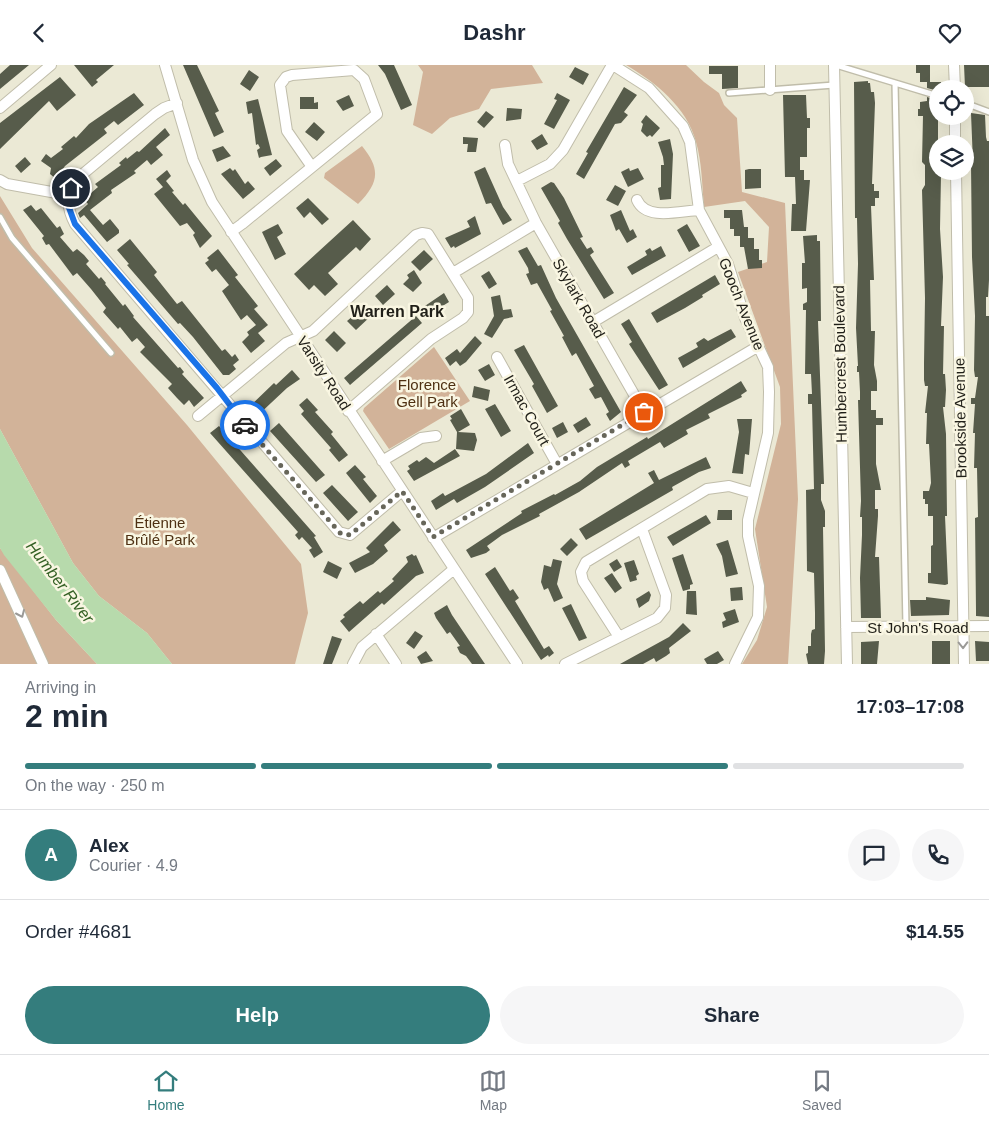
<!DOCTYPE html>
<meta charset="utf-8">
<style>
:root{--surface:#fff;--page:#f6f6f7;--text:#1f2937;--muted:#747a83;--line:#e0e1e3;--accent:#347d7d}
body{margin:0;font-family:Arial,sans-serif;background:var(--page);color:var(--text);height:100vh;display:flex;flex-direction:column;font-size:19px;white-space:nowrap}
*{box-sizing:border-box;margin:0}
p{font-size:16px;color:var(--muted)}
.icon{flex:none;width:28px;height:28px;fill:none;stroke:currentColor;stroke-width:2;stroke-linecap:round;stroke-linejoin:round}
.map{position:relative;height:599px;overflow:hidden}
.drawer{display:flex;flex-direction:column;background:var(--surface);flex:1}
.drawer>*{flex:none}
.tools{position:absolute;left:929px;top:15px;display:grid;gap:10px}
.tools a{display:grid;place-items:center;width:45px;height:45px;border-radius:50%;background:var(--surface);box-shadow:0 5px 20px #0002;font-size:25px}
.pin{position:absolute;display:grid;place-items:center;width:42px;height:42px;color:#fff;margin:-21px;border:2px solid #fff;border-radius:50%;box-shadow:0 1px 5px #0007}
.courier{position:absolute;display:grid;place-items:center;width:50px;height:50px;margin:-25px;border:4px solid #1a73e8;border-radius:50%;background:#fff;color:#222;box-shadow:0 1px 6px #0007}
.headline em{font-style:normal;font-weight:600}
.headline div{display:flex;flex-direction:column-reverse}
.headline{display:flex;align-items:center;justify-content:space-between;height:85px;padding:0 25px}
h1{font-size:32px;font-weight:600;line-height:38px}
.bar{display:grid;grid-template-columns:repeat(4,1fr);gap:8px 5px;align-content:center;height:60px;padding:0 25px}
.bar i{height:6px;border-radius:4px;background:var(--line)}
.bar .selected{background:var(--accent)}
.bar p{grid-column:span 4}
.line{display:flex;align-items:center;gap:12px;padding:0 25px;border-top:1px solid var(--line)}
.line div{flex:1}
.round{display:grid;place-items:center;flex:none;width:52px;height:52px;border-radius:26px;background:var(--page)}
.cta{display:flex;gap:10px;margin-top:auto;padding:10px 25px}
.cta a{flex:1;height:58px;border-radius:30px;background:var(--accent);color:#fff;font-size:20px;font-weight:600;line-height:58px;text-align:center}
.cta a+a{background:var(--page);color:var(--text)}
header{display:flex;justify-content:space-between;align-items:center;height:65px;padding:0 25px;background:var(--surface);font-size:22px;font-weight:600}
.tab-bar{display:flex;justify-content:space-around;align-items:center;height:70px;border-top:1px solid var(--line);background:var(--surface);font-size:14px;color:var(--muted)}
.tab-bar a{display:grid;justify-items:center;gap:2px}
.tab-bar .selected{color:var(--accent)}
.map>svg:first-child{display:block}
.green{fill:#d2b399}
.water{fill:#b7daac}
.building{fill:#575c4b}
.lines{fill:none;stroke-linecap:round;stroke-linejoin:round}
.service-casing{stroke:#c0bdaa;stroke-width:8}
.minor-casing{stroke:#c0bdaa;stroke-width:12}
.service{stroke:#fff;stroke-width:5}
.minor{stroke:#fff;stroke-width:10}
.oneway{stroke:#9b9a97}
.done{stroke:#67665a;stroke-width:5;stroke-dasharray:0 9}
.route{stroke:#1a73e8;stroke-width:6}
.labels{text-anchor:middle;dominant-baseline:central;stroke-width:5;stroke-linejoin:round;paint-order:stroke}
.street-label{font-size:15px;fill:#201f18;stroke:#f9f6e2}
.park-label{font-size:15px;fill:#4e3012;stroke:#f9f6e2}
.neighbourhood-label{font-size:16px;font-weight:bold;fill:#201f18;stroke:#f9f6e2}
.water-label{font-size:16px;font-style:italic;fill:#356125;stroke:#f9f6e2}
</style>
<header><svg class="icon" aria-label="back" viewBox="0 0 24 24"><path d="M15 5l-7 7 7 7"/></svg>Dashr<svg class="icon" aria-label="heart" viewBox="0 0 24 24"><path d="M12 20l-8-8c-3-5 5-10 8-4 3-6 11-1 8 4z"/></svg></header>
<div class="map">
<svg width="989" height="599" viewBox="0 0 989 599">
<rect width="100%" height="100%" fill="#ebe9d5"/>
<!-- green -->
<path class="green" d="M418,0H532L543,18L491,24L479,44L450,53L432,69L413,60L423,7Z
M626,0H686L704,17L719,28L724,40L737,53L742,127L785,138L798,434L788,599H742L757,575L767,542L755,464L781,359L780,322L738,207L767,197L769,162L745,136L704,142C702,121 702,97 696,77C687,42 655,17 626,0Z
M362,81C381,104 379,118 358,139L324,113L325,108Z
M0,131L32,183L187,360L301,499L308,548L295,599H172L147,568L99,531L73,498L0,364Z
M434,282L470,336L389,384L363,346L364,343Z
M0,483L56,555L97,599H0Z"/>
<!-- water -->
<path class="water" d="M0,364L73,498L99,531L147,568L172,599H97L56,555L4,490L0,483Z"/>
<!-- building -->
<path class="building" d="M10,0H29L0,24V9Z
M74,0H114L96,15L98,17L92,22Z
M183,0H197L219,46L215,48L224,67L214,72Z
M378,0H394L412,40L401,45L385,9Z
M916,0H930V17H920V8H916Z
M964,0H989V22H965Z
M709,1H738V23L722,24V9H709Z
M575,2L589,9L583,20L569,12Z
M249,5L259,12L250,26L240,19Z
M60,12L76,30L57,46L49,36L0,84V58Z
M868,16V18H870L871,27H874L875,38L872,119H874V126H879V133H875V141H871L874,215H870L871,266H875L874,300L877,316V326H871V345H876V353H883V360H876V399L881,425H875V444H878V451L875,492H879L881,553H861L860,513L862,470V452H860L861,436L858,335H860V327L859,307H857V301H858L856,263L858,199L857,153H855L854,17Z
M927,17H941V24H938V26L927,23Z
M624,22L637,30L624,47L628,50L621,58L615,59L584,114L576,109L588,88L586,87Z
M134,28L144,40L118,60L114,56L104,64L107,68L65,101L56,114L50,109L51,103L41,96L46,89L51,93L63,84L61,82L74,71L76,73L89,59Z
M557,28L570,35L554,64L544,59L557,35L554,34Z
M349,30L354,41L343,46L336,36Z
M783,30H806L807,53H810V63H807V92H800V105H804V115H810L806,166H791L792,139H796L795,112H785Z
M300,32H314V38L318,37V44H300Z
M927,32L938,35V106L941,110L940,164L943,212L941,261H944L943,309H945L946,325L945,342H943L946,369L947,451H945L948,519L945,520L928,518V508H931V481L933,480V451H928V439H925V434H923V426H929L931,418L929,379H926L927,348H925L928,321H925L924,315V298L925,233L922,125L925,120V100L922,97L923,51H918V44H920V37L927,36Z
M258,34L272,90L261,92L259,93L257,85L260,83L258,79L256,80L252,48L248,49L246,37Z
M507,43L522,44L521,54L506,56Z
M486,46L494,52L484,63L477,57Z
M971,48L985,50L986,72L987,76H989V215L988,232H986V251H989V552L976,551V546L975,453L978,452L977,403H974L975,368H973L975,339H971V333H975L978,312H975L974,305L975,251L972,192L971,98H973Z
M646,50L660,63L652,72L650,70L647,72L641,66L643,59L641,57Z
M314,57L325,67L317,76L305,67Z
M165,63L170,70L156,82L163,90L151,100L147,95L134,106L136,108L111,125L112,128L90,145L103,160L110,154L119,165V168L107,177L84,150L80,153L78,148L88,139L84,134L98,122L95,119L121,100L119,98L126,92L127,94L137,86L139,87Z
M542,69L548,79L537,85L531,76Z
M463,72L478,73L476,87H467L468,79H463Z
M670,74L673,89L671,134L660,135L658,123L661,122V100H664L663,92L658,77Z
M223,81L231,91L217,97L212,85Z
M25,92L31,99L21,108L15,101Z
M276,94L282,101L270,111L264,103Z
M485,102L503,142L512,155L503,160L491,138L486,139L474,107Z
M230,103L233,106L235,104L245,119L248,116L255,124L243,134L221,109Z
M629,103L630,106L638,103L644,114L628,122L621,107Z
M749,104H761V123L745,124V105Z
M167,105L171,111L166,116L174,126L172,127L183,140L185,138L212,171L200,183L193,170L195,168L187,158L180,161L154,129L163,122L156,114Z
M551,117L554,118L564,133L583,172L580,173L587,184L591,182L594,187L590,190L614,228L604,234L567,174L558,158L560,156L541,123Z
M615,120L626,126L618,141L606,135Z
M308,133L329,154L322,160L310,147L304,153L296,143Z
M31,140L36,146L41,143L57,163L60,161L64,169L60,172L73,187L77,184L84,190L89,196L86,199L99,214L101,212L106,218L105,219L123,241L125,239L134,251L133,252L178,303L180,302L184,307L182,309L204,333L194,342L189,335L184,340L177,333L168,323L172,319L140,287L145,282L137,273L132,277L120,262L118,264L103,247L106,243L91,224L77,208L73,211L49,179L46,180L42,173L44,171L23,145Z
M621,145L630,166L633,164L637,172L627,178L619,164L616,166L610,150Z
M724,145H742L744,162H748V173H754V184H759V195H762V203L748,204L744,182H740V171H734V164H730V153H724Z
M475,151L481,169L455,183L454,181L451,183L445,173L470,162L467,156Z
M353,155L371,174L360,186L356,182L328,208L338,219L325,231L314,220L309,225L294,209Z
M278,159L283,168L277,172L286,189L275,195L262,167Z
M687,159L700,181L689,187L677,165Z
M817,170V176H820L821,256H818L824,419H821V435L825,446V462H823L825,586L824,599H808L806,589L808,588V581H811V569L812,565L815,564V548L814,508L807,506L806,425L814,424L812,339H808V329H812L811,309H805L806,245H803V239L807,237V223L802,224V198H805L803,171Z
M130,174L157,207L154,210L177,239L182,236L222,286L225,284L232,292L235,289L239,295L233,300L236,304L229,310H223L193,272L180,258L178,259L127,200L129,199L117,185Z
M661,181L666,191L632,210L627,202L647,190L645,186L650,183L652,186Z
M527,182L538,201L541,200L556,233L621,347L610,356L606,349L609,347L601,332L595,334L589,324L594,321L576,288L572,291L562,272L564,271L550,246L552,245L537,218L531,220L526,209L529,208L528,203L518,186Z
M218,184L238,210L235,212L258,241L254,244L268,260L258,268L265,276L251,288L242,277L249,270L247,267L256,260L247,250L241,255L222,226L229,220L216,204L212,207L205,198L209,195L207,193Z
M424,185L433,194L420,206L411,197Z
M414,205L422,218L413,227L403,219L409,213L407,210Z
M489,206L497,219L489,224L481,211Z
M715,210L720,219L702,230L703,232L685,243L657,258L651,248Z
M387,220L395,229L383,240L375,231Z
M444,228L449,237L428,250L422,243Z
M500,230L503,245L511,244L513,252L504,254L492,273L484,269L494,251L491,232Z
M365,241L373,249L356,265L347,256Z
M416,251L422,258L350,320L344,313Z
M629,254L668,320L659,325L629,279L632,277L621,259Z
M731,264L736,272L683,303L678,293L698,282L696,278L704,273L708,276Z
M334,266L346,278L337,287L325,275Z
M475,271L482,278L466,297L460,301L456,296L450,301L445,293L457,284L460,288Z
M524,280L558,341L547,348L532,321L534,319L514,285Z
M489,299L495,310L485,316L478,305Z
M292,305L300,314L287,323L255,353L247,344L274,318L276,320Z
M741,316L747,326L741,330L742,332L708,349L710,353L686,365L688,369L664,383L660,377L628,396L630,400L625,403L622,398L579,427L539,449L540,451L502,470L487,481L490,485L486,488L471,493L466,485L522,448L521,446L554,429L555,430L580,416L597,402L647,372L648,374Z
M474,321L490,325L488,336L472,332Z
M307,333L318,345L315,347L333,367L331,369L348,390L339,397L329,385L331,383L301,349L304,346L299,340Z
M495,339L511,366L501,372L485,344Z
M461,344L470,360L458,367L475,368L477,375L474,386L456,384L457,367L450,355L452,354L450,351Z
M586,352L591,360L578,368L573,360Z
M737,354H752L749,390L745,389L743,409L732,408L739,367Z
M563,357L568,367L557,373L552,363Z
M279,358L325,410L316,417L270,366Z
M219,361L316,471L314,472L323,487L314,493L309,485L312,483L302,472L299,475L295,470L298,467L210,368Z
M528,378L534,388L485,422L457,438L454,434L436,445L431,436L443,428L445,431L486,409Z
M455,384L460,391L414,416L407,406L410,404L408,401L417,395L419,397L426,392L434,398Z
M706,392L711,403L699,407L672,422L673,425L586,475L579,464L654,418L648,408L654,405L659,415Z
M355,400L366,412L363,414L377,431L370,438L346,408Z
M332,420L358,447L348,456L323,428Z
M718,445H732V455H717Z
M706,450L711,458L673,481L667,472Z
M393,456L401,465L384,480L388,486L373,499L355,508L349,498L370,487L366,483Z
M571,473L578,480L567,491L560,484Z
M728,475L738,509L726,512L722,491L716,479Z
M412,489L414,491L416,490L424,508L416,511L384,540L382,538L349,567L340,556L345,552L343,550L360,536L363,539L378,526L380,528L394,516L392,514L408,497L406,492Z
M683,489L693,519L690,520V524L683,526L672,493Z
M553,494L562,496L557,519L563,533L554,537L548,523L544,525L541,517L544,500L551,502Z
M617,494L622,502L614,507L609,499Z
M634,495L639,509L636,511L637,515L630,517L624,498Z
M328,496L342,503L337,514L323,507Z
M495,502L510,526L513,524L519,533L515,536L544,584L549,581L554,588L549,592L548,590L541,595L485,509Z
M612,508L622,523L615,528L604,513Z
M742,522L743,535L731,536L730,523Z
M649,526L651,530L649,536L639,543L636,534Z
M687,526H696L697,550L686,549Z
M926,532L950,535L949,550L911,551L910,535H926Z
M571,539L587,573L579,576L562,543Z
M447,540L452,550L485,599H472L466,591L460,588L457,582L460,581L450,567L447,569L436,553L434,548Z
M735,544L739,557L723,563L722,557L726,555L723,548Z
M683,558L691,566L669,583L670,588L666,591L656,597L654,593L643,599H620L669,572Z
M415,566L423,571L414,584L406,578Z
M332,571L342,574L332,599H323Z
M879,576L877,599H861V577Z
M932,576H950V599H932Z
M975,576L989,577V596H976Z
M426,586L433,596L421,599L417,592Z
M718,586L724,595L717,599H707L704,594Z"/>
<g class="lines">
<!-- service casing -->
<g class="service-casing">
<path id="service" d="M836,0L938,31
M895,18L906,561
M729,28L834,20
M965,38L989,47
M0,152L12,173L111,288"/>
</g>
<!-- minor casing -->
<g class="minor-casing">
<path id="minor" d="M165,0L193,95L212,137L517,599
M613,0L649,23L683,61L690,77L699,145L728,199L745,253L768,302L769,327L768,368L748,455V471L759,521L758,552L735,599
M770,0V25
M834,0L847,599
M954,0L955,24
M177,38L164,43L155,49L78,113C66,128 66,142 75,159L339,467L350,470L401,427
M0,43L51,0
M955,51V79
M505,80L508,99L536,158L644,347
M956,106L964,599
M0,115L7,119L68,130
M517,116L550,99L563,85L612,0
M637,135C646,156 680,146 699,145
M231,167L242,159L377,49L364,14L354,5L292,10L286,12L280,20L287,66L312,102
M453,208L536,158
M593,257L718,182
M497,292L557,399
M198,351L286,278L313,266L416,170L422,168L428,169L468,233V247L463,253L431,274L348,346
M382,396L421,373L436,371
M433,473L757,282
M0,505L43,599
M846,562L989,561
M376,569L396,599
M619,572L583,516L581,507L586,497L707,424L729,421L753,428
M353,599L362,582L454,504
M565,599L657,553L665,543L666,530L642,464"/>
</g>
<!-- service -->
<use href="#service" class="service"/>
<!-- minor -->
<use href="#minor" class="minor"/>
</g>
<!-- one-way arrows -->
<defs><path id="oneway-chevron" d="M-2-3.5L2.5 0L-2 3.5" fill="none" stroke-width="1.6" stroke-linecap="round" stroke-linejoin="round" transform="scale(1.25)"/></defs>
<g class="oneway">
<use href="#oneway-chevron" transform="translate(21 549) rotate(66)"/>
<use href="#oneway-chevron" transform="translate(963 580) rotate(89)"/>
</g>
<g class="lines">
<!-- done -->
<path class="done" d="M245,360L341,469L350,470L402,426L433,472L644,347"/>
<!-- route -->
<path class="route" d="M71,123L68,140L75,159L217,323L245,360"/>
</g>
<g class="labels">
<!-- street labels -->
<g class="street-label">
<text transform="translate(579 233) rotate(60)">Skylark Road</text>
<text transform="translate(742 239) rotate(68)">Gooch Avenue</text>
<text transform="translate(840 299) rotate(-91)">Humbercrest Boulevard</text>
<text transform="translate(324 308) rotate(57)">Varsity Road</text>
<text transform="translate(527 345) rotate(61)">Irmac Court</text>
<text transform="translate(960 353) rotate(-91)">Brookside Avenue</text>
<text x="918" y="562">St John's Road</text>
</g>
<!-- park labels -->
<g class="park-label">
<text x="427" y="319">Florence<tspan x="427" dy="17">Gell Park</tspan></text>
<text x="160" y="457">Étienne<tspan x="160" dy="17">Brûlé Park</tspan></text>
</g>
<!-- neighbourhood labels -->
<g class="neighbourhood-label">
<text x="397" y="246">Warren Park</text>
</g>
<!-- water labels -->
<g class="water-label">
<text transform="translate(60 517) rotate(52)">Humber River</text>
</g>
</g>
</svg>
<div class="tools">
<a><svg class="icon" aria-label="locate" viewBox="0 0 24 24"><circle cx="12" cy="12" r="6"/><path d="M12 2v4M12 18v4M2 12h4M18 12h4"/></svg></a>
<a><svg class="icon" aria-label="layers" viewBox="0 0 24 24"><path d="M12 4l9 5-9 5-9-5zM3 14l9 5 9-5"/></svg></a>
</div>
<div class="pin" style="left:644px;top:347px;background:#ea580c"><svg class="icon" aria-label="bag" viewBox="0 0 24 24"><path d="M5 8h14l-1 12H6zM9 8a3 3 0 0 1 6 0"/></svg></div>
<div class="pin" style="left:71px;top:123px;background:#1f2937"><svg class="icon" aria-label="home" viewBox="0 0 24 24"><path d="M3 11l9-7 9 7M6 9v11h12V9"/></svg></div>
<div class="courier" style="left:245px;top:360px"><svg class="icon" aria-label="car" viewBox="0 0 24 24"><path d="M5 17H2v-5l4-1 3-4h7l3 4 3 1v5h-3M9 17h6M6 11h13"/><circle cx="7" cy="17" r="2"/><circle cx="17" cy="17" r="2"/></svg></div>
</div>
<section class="drawer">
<div class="headline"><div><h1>2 min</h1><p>Arriving in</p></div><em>17:03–17:08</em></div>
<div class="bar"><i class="selected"></i><i class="selected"></i><i class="selected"></i><i></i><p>On the way · 250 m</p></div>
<div class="line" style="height:90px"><b class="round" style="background:var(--accent);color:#fff">A</b><div><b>Alex</b><p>Courier · 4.9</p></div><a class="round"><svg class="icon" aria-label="chat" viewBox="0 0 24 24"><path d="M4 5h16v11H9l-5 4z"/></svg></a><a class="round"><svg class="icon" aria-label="phone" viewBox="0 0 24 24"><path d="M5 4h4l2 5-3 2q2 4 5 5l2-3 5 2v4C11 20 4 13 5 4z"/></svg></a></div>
<div class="line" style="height:65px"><div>Order #4681</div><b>$14.55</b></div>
<div class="cta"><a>Help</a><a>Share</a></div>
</section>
<nav class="tab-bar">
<a class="selected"><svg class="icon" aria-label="home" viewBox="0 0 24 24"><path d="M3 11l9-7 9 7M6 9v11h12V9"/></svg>Home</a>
<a><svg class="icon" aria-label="map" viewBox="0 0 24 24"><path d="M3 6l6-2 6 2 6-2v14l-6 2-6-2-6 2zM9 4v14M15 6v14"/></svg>Map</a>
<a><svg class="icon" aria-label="saved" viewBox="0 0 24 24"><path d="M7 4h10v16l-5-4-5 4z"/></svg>Saved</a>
</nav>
